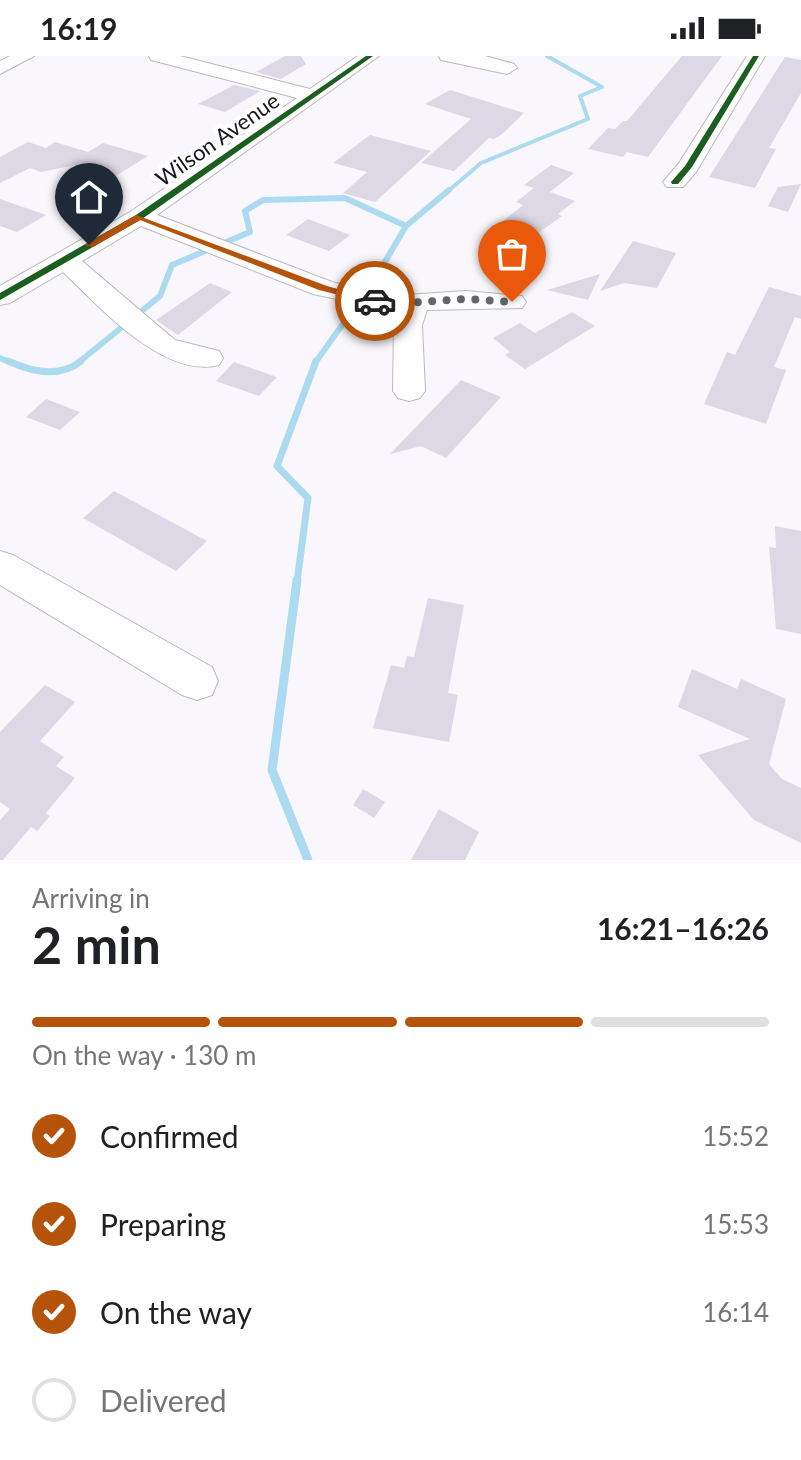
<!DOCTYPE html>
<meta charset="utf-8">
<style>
:root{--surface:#fff;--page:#f2f2f2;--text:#202124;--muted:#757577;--line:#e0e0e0;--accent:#b45309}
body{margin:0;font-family:Lato,sans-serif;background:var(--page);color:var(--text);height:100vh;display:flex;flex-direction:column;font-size:30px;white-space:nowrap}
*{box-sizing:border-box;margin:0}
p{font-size:26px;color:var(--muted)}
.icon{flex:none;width:44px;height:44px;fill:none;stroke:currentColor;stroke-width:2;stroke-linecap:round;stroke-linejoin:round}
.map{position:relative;height:804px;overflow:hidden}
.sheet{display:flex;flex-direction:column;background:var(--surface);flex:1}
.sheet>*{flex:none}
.pin{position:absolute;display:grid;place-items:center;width:68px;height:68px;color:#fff;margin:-82px -34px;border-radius:50% 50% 50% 0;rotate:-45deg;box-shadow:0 0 8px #0007}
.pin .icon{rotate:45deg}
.courier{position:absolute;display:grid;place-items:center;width:80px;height:80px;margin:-40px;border:6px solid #b45309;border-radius:50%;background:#fff;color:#222;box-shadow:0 2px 10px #0007}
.overview em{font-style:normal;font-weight:700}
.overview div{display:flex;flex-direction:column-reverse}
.overview{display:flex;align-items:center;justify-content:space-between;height:136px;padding:0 32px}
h1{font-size:52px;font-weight:700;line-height:60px}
.bar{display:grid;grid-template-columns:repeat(4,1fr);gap:12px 8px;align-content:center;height:96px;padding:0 32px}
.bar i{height:10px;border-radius:6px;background:var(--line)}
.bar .current{background:var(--accent)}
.bar p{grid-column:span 4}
ol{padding:0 32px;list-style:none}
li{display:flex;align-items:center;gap:24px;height:88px}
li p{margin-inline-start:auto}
li .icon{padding:8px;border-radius:50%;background:var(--accent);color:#fff;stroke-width:4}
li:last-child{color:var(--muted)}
li i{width:44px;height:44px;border:4px solid var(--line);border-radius:50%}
.status{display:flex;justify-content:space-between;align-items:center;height:56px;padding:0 40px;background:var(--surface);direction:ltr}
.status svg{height:22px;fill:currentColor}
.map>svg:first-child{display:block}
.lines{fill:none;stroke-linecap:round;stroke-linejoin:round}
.stream-far3{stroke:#acdbf1;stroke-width:4}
.stream-far2{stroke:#acdbf1;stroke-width:6}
.stream-far1{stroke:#acdbf1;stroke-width:7}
.stream{stroke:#acdbf1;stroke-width:9}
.building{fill:#dcd8e5}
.minor-casing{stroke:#bbb9be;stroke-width:2}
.minor{fill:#fefefe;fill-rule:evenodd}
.cycleway-casing{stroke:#fff;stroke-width:5}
.cycleway{fill:#1b5e20;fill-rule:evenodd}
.route{fill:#b45309}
.done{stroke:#67656a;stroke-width:8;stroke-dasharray:0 14.4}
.labels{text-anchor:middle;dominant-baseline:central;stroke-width:8;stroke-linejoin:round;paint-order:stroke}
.far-street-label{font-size:22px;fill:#19161c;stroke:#fff}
</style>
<div class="status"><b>16:19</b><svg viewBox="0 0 49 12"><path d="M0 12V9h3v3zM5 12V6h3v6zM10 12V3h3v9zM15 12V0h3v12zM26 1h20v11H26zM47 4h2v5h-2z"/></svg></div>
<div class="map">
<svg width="801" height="804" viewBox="0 0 801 804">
<rect width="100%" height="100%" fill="#f9f7fb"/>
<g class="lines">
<!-- stream-far3 -->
<path class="stream-far3" d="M447,136L481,107L588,63L580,40L602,31L547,0"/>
<!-- stream-far2 -->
<path class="stream-far2" d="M369,233L406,170
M0,302L12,307
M78,307L160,240L172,209L250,176L245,155L263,144L345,142L406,170L449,134
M315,307L355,251"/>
<!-- stream-far1 -->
<path class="stream-far1" d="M8,305C30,315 59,323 81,305
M297,526L308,442L277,410L316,305"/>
<!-- stream -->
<path class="stream" d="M297,524L272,714L308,804"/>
</g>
<!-- building -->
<path class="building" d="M285,0H301L306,8L281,23L256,16Z
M682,0H722L648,101L627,96L623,101L588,93L608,72L615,73L623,65H627Z
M785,1L801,4V37L769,92L776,93L755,132L709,121Z
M234,29L260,35L225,56L198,48Z
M450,34L524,57L501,79L494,83L489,82L454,115L421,107L471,63L425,48Z
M370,79L431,95L375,146L343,137L367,116L333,107Z
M28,86L46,92L55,86L88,96L103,87L148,100L112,122L75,109L41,116L30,112L0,127V101Z
M551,109L574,117L550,136L575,145L558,158L562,160L527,185L493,173L523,149L516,146L534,132L524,129Z
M801,128L788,156L768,150L778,131Z
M0,143L46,159L17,176L0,170Z
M308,163L350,179L329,195L286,179Z
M633,185L676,197L657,232L624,227L600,235Z
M600,218L588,244L547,234Z
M210,227L232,236L178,279L156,264Z
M769,231L801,240V263L795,261L774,311L786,314L766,368L704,348L727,296L735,299Z
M572,256L595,270L525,313L505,299L510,296L493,282L520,267L535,277Z
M234,306L277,321L259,340L216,325Z
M461,324L501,341L446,402L421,390L390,398Z
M46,343L80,356L60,374L26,361Z
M114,435L207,485L176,515L83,462Z
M775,470L801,475V578L776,573L769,491L776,492Z
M428,542L464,549L448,637L458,639L449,686L373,672L391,609L404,612L407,600L414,601Z
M692,613L737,633L741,623L786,643L769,708L782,723L801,732V787L754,764L698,699L750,683L678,651Z
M45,629L75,646L40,685L64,701L56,710L75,722L46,757L50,760L37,775L31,771L3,804H0V764L10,753L0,746V676Z
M363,733L385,746L374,762L353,749Z
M439,753L479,776L465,804H411Z"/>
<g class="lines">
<!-- minor casing -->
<g class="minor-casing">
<path id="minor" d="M10,0H34L0,18V5Z
M149,0H180L310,33L358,0H379L157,159L332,226L389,240L466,235L522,240L526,246L522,252L427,254L422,269L425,335L420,342L409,345L398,342L393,335L394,269L398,256L313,238L141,170L82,205L175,284L219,295L223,302L219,309C163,323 99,250 63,216L10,247L0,249V230L130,156L297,42L151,4Z
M439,0H485L514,8L517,12L507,18L441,4Z
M747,0H765L696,116L683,131H667L663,126L679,107Z
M0,495L13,499L212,611L218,625L212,639L197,644L182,639L0,529Z"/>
</g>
<!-- minor -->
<use href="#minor" class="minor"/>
<!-- cycleway casing -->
<g class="cycleway-casing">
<path id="cycleway" d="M366,0H373L142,163L0,244V237L136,159Z
M753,0H759L692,111L678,128H672L671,126L685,110Z"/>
</g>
<!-- cycleway -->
<use href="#cycleway" class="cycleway"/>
</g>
<!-- route -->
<path class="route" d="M136,159L327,230L380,245L375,248L319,234L140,164L93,191L84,189Z"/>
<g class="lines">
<!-- done -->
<path class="done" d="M375,245L389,248L466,243L512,246"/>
</g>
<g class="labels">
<!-- far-street labels -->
<g class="far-street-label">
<text transform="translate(217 83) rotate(-35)">Wilson Avenue</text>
</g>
</g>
</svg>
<div class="pin" style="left:512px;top:246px;background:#ea580c"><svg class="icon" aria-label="bag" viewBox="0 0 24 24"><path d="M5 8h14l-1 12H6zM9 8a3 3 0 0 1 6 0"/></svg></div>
<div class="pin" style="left:89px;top:189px;background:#1f2937"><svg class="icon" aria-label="home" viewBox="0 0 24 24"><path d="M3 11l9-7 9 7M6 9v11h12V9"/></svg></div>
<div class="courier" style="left:375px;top:245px"><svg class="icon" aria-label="car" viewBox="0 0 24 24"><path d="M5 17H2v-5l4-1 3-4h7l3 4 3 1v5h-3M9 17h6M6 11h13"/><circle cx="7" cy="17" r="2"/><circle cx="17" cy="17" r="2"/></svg></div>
</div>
<section class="sheet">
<div class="overview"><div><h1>2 min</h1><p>Arriving in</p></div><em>16:21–16:26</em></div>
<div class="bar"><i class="current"></i><i class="current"></i><i class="current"></i><i></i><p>On the way · 130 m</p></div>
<ol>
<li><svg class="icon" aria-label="check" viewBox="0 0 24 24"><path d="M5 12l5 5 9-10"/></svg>Confirmed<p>15:52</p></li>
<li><svg class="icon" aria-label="check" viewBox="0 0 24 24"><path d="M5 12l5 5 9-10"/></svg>Preparing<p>15:53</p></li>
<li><svg class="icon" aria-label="check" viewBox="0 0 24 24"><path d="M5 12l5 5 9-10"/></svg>On the way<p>16:14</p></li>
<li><i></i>Delivered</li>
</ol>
</section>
